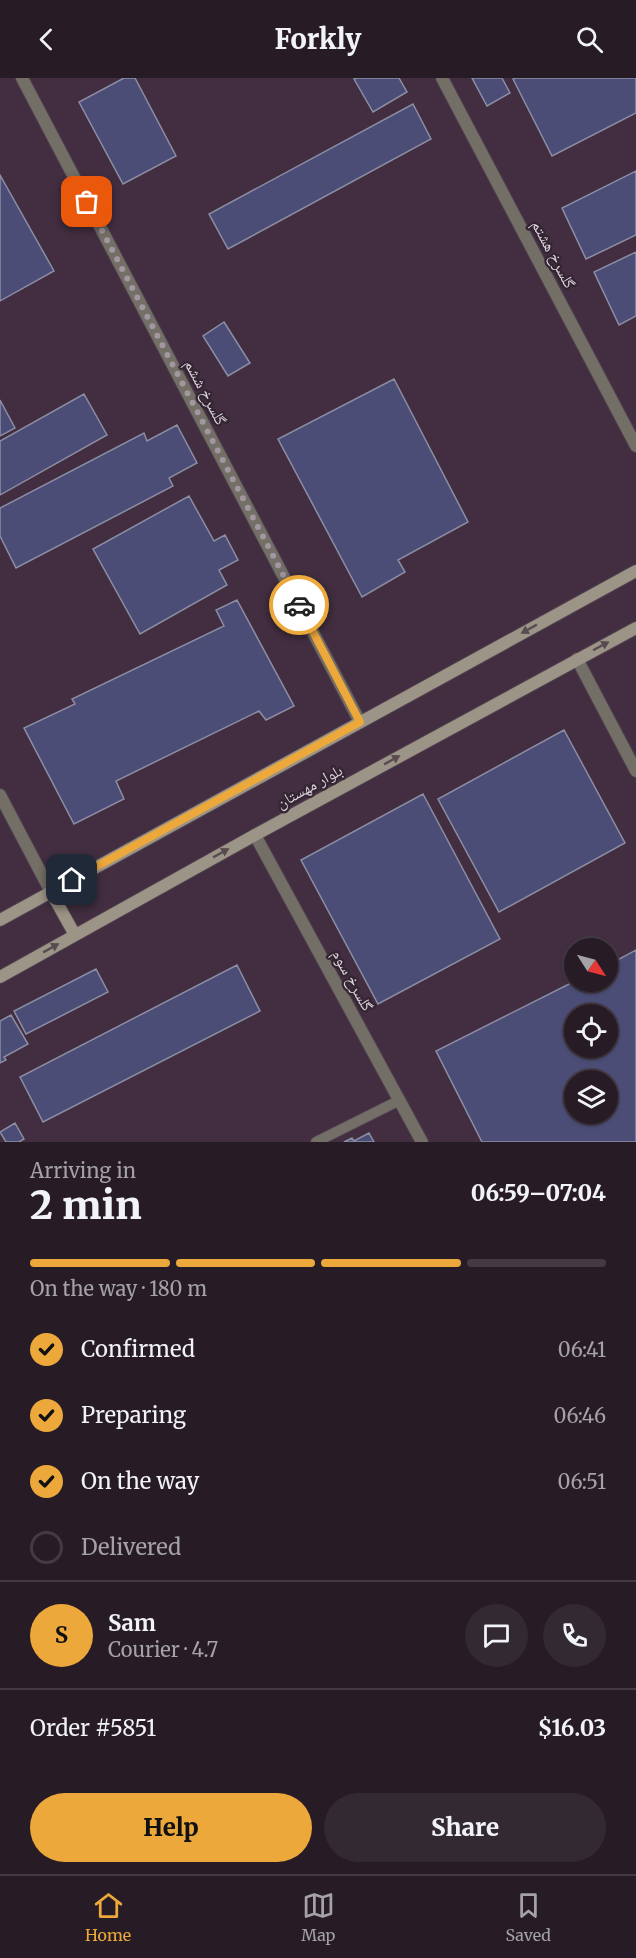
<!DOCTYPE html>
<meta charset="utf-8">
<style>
:root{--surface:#271c26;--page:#332932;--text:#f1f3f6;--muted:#a4a1a7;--line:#433a43;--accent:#eda83c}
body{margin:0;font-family:Merriweather,"Noto Naskh Arabic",serif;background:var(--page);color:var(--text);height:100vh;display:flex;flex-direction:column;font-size:22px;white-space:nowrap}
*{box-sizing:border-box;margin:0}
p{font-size:20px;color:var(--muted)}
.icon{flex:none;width:33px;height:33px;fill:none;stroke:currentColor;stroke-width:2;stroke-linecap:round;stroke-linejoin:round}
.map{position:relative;height:1064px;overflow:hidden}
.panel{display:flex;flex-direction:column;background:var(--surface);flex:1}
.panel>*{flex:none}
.needle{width:39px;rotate:126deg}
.buttons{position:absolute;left:564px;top:860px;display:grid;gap:12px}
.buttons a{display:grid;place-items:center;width:54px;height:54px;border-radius:50%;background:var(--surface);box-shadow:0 2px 4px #0004,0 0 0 2px var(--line);font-size:30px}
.pin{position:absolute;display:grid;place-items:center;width:51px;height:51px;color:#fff;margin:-26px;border-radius:12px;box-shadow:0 3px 9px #0006}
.courier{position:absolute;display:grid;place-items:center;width:60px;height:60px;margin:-30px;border:4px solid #eda83c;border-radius:50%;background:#fff;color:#222;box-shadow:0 2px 8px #0007}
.overview em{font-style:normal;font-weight:800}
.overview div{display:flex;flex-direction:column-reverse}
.overview{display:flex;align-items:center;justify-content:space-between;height:102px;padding:0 30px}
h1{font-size:39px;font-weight:800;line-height:45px}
.bar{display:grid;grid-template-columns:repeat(4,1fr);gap:9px 6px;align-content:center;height:72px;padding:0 30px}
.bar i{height:8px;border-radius:4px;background:var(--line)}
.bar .on{background:var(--accent)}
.bar p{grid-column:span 4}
.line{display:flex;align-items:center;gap:15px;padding:0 30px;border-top:2px solid var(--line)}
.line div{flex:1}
.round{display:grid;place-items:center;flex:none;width:63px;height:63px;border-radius:32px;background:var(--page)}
ol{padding:0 30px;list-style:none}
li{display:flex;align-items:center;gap:18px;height:66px}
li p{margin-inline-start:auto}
li .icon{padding:6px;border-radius:50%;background:var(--accent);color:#111;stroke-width:4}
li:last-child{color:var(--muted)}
li i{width:33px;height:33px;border:3px solid var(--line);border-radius:50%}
.action{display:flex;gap:12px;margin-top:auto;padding:12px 30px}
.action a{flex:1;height:69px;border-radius:36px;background:var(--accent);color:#111;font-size:24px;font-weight:800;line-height:69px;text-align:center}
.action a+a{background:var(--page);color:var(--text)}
header{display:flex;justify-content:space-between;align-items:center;height:78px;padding:0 30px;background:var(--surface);font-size:27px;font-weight:800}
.tabs{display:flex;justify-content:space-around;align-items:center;height:84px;border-top:2px solid var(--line);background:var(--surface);font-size:16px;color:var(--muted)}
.tabs a{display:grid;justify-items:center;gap:3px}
.tabs .on{color:var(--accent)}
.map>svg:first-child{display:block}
.built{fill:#422e40;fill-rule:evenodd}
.building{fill:#4b4d76;stroke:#8c8ea4;stroke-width:1.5;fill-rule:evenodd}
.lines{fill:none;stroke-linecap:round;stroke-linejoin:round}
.lane-casing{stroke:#4f414e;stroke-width:12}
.street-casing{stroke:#4f414e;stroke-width:14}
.secondary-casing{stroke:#4f414e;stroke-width:14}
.lane{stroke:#736f66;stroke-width:10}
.street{stroke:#736f66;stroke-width:12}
.secondary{stroke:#9c9486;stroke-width:12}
.oneway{fill:#584c50}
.done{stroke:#a296a1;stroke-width:6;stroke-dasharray:0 10.8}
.route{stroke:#eda83c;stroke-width:8}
.labels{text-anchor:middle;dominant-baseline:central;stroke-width:4.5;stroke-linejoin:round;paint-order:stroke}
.street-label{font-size:16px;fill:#ddd3dc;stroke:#342533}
</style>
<header><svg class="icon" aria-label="back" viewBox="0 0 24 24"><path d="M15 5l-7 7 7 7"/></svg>Forkly<svg class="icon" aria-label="search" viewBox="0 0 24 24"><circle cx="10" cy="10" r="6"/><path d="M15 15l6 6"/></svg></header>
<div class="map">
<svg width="636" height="1064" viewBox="0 0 636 1064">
<rect width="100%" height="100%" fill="#342533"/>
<!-- built -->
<path class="built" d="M0,0H636V1064H0ZM574,870H608V903H574ZM574,936H608V969H574ZM574,1002H608V1035H574Z"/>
<!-- building -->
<path class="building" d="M124,0H135L176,78L123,106L79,24Z
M357,0H399L407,14L373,34L354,1Z
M472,0H502L510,15L487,28Z
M516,0H636V35L552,78L513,1Z
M413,26L431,61L228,171L209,136Z
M636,93V157L586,181L562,130Z
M0,97L54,193L0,223Z
M636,174V238L619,247L594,194Z
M224,244L250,285L228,298L203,258Z
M394,301L468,444L398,482L405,494L362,519L278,361Z
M84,316L107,357L0,417V363Z
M0,322L15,350L0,358Z
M177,347L197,385L169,400L173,408L16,490L0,458V430L144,355L147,363Z
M189,418L214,463L225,457L238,482L219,492L227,507L140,556L93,471Z
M237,522L294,628L266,642L259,633L116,703L124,721L74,746L24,650L75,626L72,621L224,548L216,532Z
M564,652L625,765L499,834L438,721Z
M423,716L500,861L378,926L301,782Z
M636,872V1064H482L436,973L575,903H608V887ZM574,936H608V969H574ZM574,1002H608V1035H574Z
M237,887L260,933L43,1044L20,999Z
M96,891L108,914L26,956L14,933Z
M11,937L28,966L4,979L6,982L0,985V943Z
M15,1045L24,1061L19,1064H6L0,1054Z
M369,1055L374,1064H344L352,1060L354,1063Z"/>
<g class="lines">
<!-- lane casing -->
<g class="lane-casing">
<path id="lane" d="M316,1064L400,1022"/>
</g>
<!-- street casing -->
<g class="street-casing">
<path id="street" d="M22,0L360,644
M442,0L636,368
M577,581L636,693
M0,717L51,814
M255,757L422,1064"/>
</g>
<!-- secondary casing -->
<g class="secondary-casing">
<path id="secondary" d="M51,814L75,857
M0,842L636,493
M0,899L255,757L636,550"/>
</g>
<!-- lane -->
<use href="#lane" class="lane"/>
<!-- street -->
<use href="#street" class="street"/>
<!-- secondary -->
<use href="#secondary" class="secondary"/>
</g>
<!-- one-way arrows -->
<defs><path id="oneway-solid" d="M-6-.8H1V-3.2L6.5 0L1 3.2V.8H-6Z" transform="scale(1.5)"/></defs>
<g class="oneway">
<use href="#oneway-solid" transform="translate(529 551) rotate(151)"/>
<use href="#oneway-solid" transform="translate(601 568) rotate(-28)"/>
<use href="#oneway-solid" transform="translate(392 682) rotate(-29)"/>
<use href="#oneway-solid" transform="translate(221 775) rotate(-29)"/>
<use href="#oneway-solid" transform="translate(51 870) rotate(-29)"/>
</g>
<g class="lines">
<!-- done -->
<path class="done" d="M87,124L299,527"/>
<!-- route -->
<path class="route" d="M72,802L360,644L299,527"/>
</g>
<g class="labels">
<!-- street labels -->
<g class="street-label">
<text transform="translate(554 176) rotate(62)">گلسرخ هشتم</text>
<text transform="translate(206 314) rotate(62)">گلسرخ ششم</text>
<text transform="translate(309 708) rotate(-29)">بلوار مهستان</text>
<text transform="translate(353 902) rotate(61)">گلسرخ سوم</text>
</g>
</g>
</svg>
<div class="buttons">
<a><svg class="needle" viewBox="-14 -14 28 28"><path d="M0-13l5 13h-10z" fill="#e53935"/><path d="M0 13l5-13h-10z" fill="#a4a1a7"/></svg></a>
<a><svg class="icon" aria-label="locate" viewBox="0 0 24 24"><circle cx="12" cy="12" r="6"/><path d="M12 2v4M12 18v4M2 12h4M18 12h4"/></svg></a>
<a><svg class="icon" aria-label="layers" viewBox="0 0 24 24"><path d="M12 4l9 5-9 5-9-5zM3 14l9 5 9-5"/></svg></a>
</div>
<div class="pin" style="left:87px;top:124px;background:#ea580c"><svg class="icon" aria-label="bag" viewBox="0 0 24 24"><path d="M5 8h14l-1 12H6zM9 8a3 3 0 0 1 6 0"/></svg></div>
<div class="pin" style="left:72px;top:802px;background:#1f2937"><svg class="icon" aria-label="home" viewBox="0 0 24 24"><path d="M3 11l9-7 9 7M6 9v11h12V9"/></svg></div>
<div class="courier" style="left:299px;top:527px"><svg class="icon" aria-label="car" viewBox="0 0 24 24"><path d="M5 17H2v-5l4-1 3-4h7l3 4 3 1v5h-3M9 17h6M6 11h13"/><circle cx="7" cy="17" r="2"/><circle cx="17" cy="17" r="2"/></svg></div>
</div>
<section class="panel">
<div class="overview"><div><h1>2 min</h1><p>Arriving in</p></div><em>06:59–07:04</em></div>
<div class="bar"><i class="on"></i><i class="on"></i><i class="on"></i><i></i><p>On the way · 180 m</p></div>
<ol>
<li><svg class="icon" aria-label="check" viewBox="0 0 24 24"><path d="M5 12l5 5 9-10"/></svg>Confirmed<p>06:41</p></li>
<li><svg class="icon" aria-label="check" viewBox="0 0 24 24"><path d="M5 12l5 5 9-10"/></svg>Preparing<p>06:46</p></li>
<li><svg class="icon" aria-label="check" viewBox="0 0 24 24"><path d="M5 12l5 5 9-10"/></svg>On the way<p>06:51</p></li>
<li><i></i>Delivered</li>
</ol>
<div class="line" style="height:108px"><b class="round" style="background:var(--accent);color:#111">S</b><div><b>Sam</b><p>Courier · 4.7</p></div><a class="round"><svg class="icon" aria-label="chat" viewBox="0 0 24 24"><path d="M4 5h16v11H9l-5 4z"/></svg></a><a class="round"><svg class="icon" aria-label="phone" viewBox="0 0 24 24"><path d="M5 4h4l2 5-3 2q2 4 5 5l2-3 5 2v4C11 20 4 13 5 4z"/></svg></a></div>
<div class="line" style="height:78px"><div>Order #5851</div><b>$16.03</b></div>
<div class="action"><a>Help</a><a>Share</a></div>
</section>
<nav class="tabs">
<a class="on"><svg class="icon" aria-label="home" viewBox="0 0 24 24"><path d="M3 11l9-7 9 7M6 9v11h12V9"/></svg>Home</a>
<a><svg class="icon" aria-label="map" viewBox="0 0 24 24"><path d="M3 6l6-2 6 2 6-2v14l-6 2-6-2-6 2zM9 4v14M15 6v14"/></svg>Map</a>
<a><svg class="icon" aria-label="saved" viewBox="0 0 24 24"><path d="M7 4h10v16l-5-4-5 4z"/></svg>Saved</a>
</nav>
